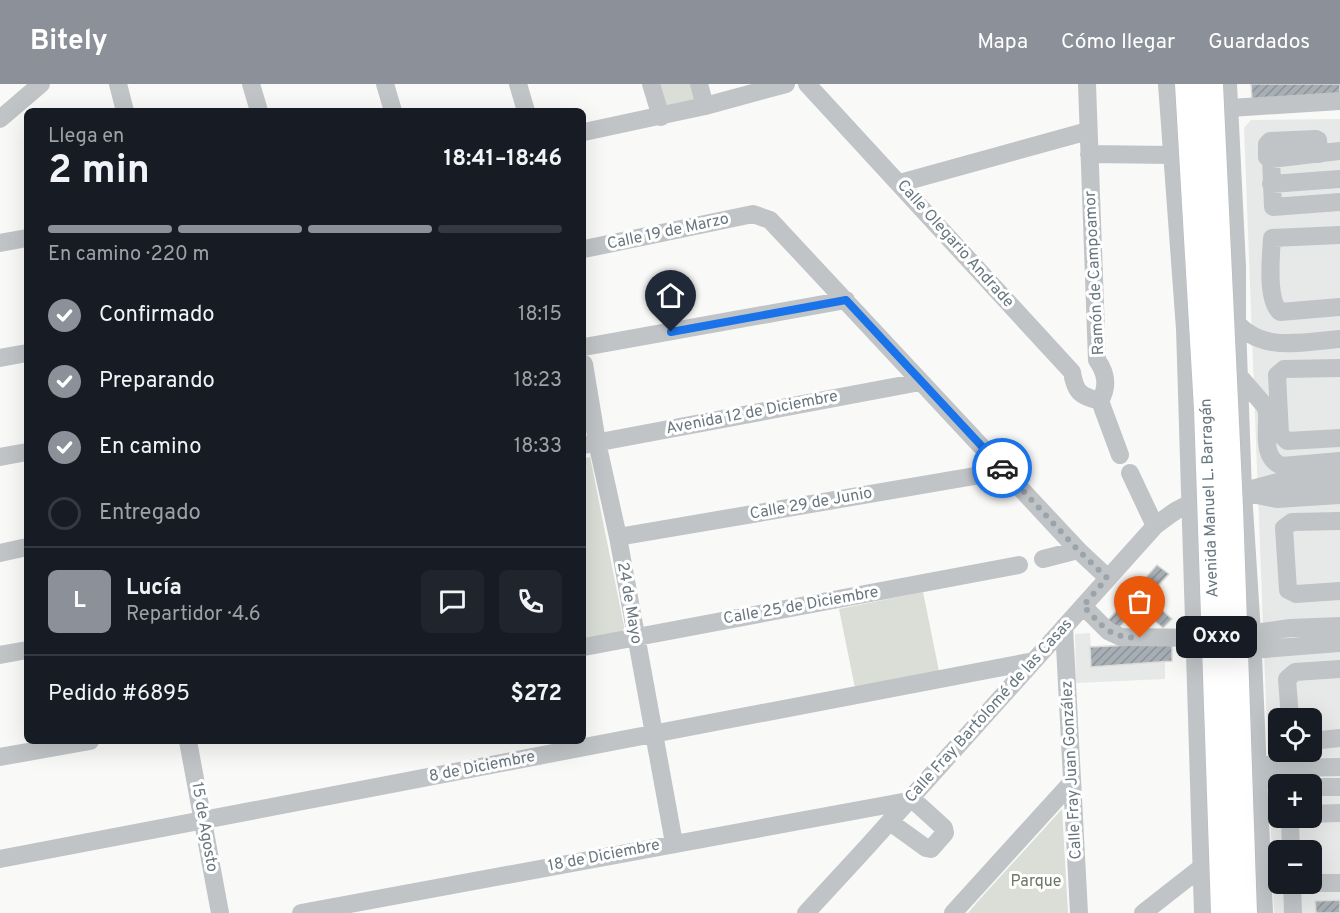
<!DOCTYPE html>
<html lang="es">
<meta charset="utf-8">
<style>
:root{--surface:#171b24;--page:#20242c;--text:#f1f3f6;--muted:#9ea1a6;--line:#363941;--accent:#8c9099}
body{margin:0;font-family:Overpass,sans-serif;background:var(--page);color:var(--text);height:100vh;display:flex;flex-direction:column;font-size:22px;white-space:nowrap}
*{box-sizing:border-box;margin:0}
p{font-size:20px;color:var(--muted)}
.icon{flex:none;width:33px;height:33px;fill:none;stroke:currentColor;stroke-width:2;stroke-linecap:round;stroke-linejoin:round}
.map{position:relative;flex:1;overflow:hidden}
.details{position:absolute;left:24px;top:24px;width:562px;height:636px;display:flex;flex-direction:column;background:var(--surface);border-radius:9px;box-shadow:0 6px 24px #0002}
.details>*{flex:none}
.buttons{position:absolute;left:1268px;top:624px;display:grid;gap:12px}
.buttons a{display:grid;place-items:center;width:54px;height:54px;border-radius:9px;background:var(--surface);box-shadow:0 6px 24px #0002;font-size:30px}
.pin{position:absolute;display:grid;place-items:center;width:51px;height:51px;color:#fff;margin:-62px -26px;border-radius:50% 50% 50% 0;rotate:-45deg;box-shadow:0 0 6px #0007}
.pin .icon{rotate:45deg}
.courier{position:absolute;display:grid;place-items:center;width:60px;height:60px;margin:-30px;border:4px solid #1a73e8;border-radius:50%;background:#fff;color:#222;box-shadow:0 2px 8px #0007}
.bubble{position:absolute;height:42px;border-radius:9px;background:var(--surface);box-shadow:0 6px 24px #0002;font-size:20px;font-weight:700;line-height:42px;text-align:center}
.headline em{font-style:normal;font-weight:700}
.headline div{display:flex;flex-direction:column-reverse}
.headline{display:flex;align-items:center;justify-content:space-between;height:102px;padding:0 24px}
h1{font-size:39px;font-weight:700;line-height:45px}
.bar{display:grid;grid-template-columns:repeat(4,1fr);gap:9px 6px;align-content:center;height:72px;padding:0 24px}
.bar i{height:8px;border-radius:4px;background:var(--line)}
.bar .selected{background:var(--accent)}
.bar p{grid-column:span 4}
.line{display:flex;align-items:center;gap:15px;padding:0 24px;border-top:2px solid var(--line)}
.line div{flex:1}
.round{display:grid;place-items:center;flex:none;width:63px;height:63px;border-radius:9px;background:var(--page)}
ol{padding:0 24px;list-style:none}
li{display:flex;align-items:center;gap:18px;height:66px}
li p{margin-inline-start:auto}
li .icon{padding:6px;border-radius:50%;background:var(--accent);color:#fff;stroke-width:4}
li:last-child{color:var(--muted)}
li i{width:33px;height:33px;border:3px solid var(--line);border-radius:50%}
header{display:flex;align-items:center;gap:36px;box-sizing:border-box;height:84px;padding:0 30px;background:var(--accent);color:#fff}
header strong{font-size:28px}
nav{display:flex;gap:33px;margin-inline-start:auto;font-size:21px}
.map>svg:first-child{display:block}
.built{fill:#e7e9e8;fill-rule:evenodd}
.green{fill:#daded7}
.building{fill:url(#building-hatch);stroke:#dbdbda;stroke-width:1.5}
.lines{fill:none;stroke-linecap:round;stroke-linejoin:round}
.minor{stroke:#c0c4c7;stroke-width:18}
.highway-bridge-casing{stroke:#b6b9bc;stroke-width:27;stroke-linecap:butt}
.highway-bridge{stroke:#fff;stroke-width:26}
.done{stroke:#9ba4a9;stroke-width:6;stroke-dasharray:0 10.8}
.route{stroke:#1a73e8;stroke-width:8}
.labels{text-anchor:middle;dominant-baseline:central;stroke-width:6;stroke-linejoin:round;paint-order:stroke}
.street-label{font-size:16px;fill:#68777f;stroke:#fff}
.park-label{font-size:16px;fill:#6b7866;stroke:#fff}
</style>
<header>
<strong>Bitely</strong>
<nav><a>Mapa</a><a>Cómo llegar</a><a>Guardados</a></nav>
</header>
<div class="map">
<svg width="1340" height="829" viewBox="0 0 1340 829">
<defs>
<pattern id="building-hatch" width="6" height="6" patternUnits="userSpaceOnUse" patternTransform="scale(1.5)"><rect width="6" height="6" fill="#a7afb4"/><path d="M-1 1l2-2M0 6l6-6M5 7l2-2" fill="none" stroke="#8c9398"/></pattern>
</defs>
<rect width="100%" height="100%" fill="#f9f9f8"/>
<!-- built -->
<path class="built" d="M1340,35V829H1274L1244,44L1251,36ZM1278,634H1311V668H1278ZM1278,700H1311V734H1278ZM1278,766H1311V800H1278Z
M1090,549L1092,583L1165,577V595L1076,599L1075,550Z"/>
<!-- green -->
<path class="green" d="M658,0H691L695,16L664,24Z
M590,373L625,547L584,556V374Z
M923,508L940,592L856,609L839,525Z
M1062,725L1068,829H968L979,816Z"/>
<!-- building -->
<path class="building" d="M1251,0H1340V11L1252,15Z
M1157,481L1169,490L1148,513L1172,535L1163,544L1138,523L1118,545L1108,536Z
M1172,559V577L1091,583L1090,563Z
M1340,816V829H1316L1315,817Z"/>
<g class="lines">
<!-- minor -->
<path class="minor" d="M118,0L125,27
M251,0L259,27
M385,0L393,27
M518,0L526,27
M651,0L661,33
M699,0L705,22
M807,0L1072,288C1075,308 1080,312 1100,317
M1087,0L1097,276C1107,290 1108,303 1100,317L1120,371
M1167,0L1185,245L1203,829
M1228,0L1237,182V240L1243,408L1252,549L1264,829
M1230,24L1340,17
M0,35L41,0
M584,48L705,22L786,0
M1089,70L1172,71
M1319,70L1318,56L1316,55L1270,57L1267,60V73L1271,75L1340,67
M1271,75L1273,123L1340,118
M900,99L1088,47
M1271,100L1340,95
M1340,151L1272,154C1271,172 1266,215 1280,228L1340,223
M0,159L27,154
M584,165L753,130L770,136L1078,466L1108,494
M1232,233C1258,270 1301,258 1340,255
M584,263L846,216
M0,274L27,269
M584,280L597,358L618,453L674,759
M1340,284L1284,285L1277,291L1280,350L1287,357L1340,354
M1239,292L1265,322L1267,328C1268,347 1261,374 1282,382L1340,377
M584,361L920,298
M0,373L27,368
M1130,389L1155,442
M1247,409L1277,415L1340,411
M1233,410L1278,398L1340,395
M1340,437L1292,438L1284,444L1288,506L1296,510L1340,507
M618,453L1004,387
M0,469L27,463
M1043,475L1078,466
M1083,522L1108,547L1121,553L1207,554
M1064,543L1079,829
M1240,551L1290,544L1340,542
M584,563L1019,481
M1252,566L1340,559
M0,571L27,566
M1290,634L1287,595L1295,588L1340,585
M188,657L220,829
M1311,657L1340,654
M0,673L90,657
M1258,679L1282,684L1340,683
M1258,690L1285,700
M1311,703H1340
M1311,730L1340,729
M890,738L926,764L931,765L945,749L944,744L911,714
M1291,766L1290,738L1293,734
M0,775L1034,577
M1311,799H1340
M1292,800L1293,829
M301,829L908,717
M806,829L866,764L1155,442C1169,431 1183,420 1200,417
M953,829L1072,698
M1143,829L1203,782"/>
<!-- highway-bridge casing -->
<g class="highway-bridge-casing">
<path id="highway-bridge" d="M1188,0L1207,325L1224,829
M1210,0L1230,423L1244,829"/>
</g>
<!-- highway-bridge -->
<use href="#highway-bridge" class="highway-bridge"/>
</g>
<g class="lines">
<!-- done -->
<path class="done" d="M1002,384L1078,466L1107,494L1083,522C1105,544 1107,553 1140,554"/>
<!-- route -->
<path class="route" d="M671,248L846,216L1002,384"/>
</g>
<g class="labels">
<!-- street labels -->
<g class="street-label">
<text transform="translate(668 148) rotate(-12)">Calle 19 de Marzo</text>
<text transform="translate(955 160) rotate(48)">Calle Olegario Andrade</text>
<text transform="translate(1095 189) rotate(-93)">Ramón de Campoamor</text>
<text transform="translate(752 329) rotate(-11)">Avenida 12 de Diciembre</text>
<text transform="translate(1210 414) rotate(-92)">Avenida Manuel L. Barragán</text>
<text transform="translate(811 420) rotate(-10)">Calle 29 de Junio</text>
<text transform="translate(629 519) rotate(80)">24 de Mayo</text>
<text transform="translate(801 522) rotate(-10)">Calle 25 de Diciembre</text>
<text transform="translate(989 627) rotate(-48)">Calle Fray Bartolomé de las Casas</text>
<text transform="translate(482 683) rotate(-11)">8 de Diciembre</text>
<text transform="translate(1072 686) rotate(-93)">Calle Fray Juan González</text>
<text transform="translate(204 743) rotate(80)">15 de Agosto</text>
<text transform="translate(604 772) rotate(-11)">18 de Diciembre</text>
</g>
<!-- park labels -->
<g class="park-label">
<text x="1036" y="798">Parque</text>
</g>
</g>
</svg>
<div class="buttons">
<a><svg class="icon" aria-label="locate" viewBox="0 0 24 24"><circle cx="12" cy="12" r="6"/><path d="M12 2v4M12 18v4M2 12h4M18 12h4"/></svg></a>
<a>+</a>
<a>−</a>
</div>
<div class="pin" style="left:1140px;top:554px;background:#ea580c"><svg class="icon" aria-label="bag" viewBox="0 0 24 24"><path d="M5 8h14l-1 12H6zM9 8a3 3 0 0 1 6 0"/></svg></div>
<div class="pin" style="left:671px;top:248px;background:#1f2937"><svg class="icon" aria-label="home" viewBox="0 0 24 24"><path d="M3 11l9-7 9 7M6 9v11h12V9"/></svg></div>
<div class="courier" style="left:1002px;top:384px"><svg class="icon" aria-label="car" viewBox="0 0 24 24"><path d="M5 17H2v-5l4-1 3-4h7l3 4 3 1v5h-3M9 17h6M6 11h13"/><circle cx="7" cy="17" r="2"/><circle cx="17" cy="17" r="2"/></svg></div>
<div class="bubble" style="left:1176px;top:532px;width:81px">Oxxo</div>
<section class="details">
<div class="headline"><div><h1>2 min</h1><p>Llega en</p></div><em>18:41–18:46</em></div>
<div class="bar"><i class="selected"></i><i class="selected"></i><i class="selected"></i><i></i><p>En camino · 220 m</p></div>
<ol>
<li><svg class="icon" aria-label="check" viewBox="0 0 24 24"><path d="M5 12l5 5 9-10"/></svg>Confirmado<p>18:15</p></li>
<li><svg class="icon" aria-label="check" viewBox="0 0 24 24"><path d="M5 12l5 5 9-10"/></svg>Preparando<p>18:23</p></li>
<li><svg class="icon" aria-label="check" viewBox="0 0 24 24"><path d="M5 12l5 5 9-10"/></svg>En camino<p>18:33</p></li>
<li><i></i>Entregado</li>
</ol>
<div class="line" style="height:108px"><b class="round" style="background:var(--accent);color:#fff">L</b><div><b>Lucía</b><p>Repartidor · 4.6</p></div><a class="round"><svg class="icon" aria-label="chat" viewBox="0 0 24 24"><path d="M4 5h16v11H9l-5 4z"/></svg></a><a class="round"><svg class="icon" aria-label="phone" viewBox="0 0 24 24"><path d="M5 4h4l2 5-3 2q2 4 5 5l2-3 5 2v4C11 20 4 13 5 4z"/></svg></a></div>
<div class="line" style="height:78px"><div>Pedido #6895</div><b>$272</b></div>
</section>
</div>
